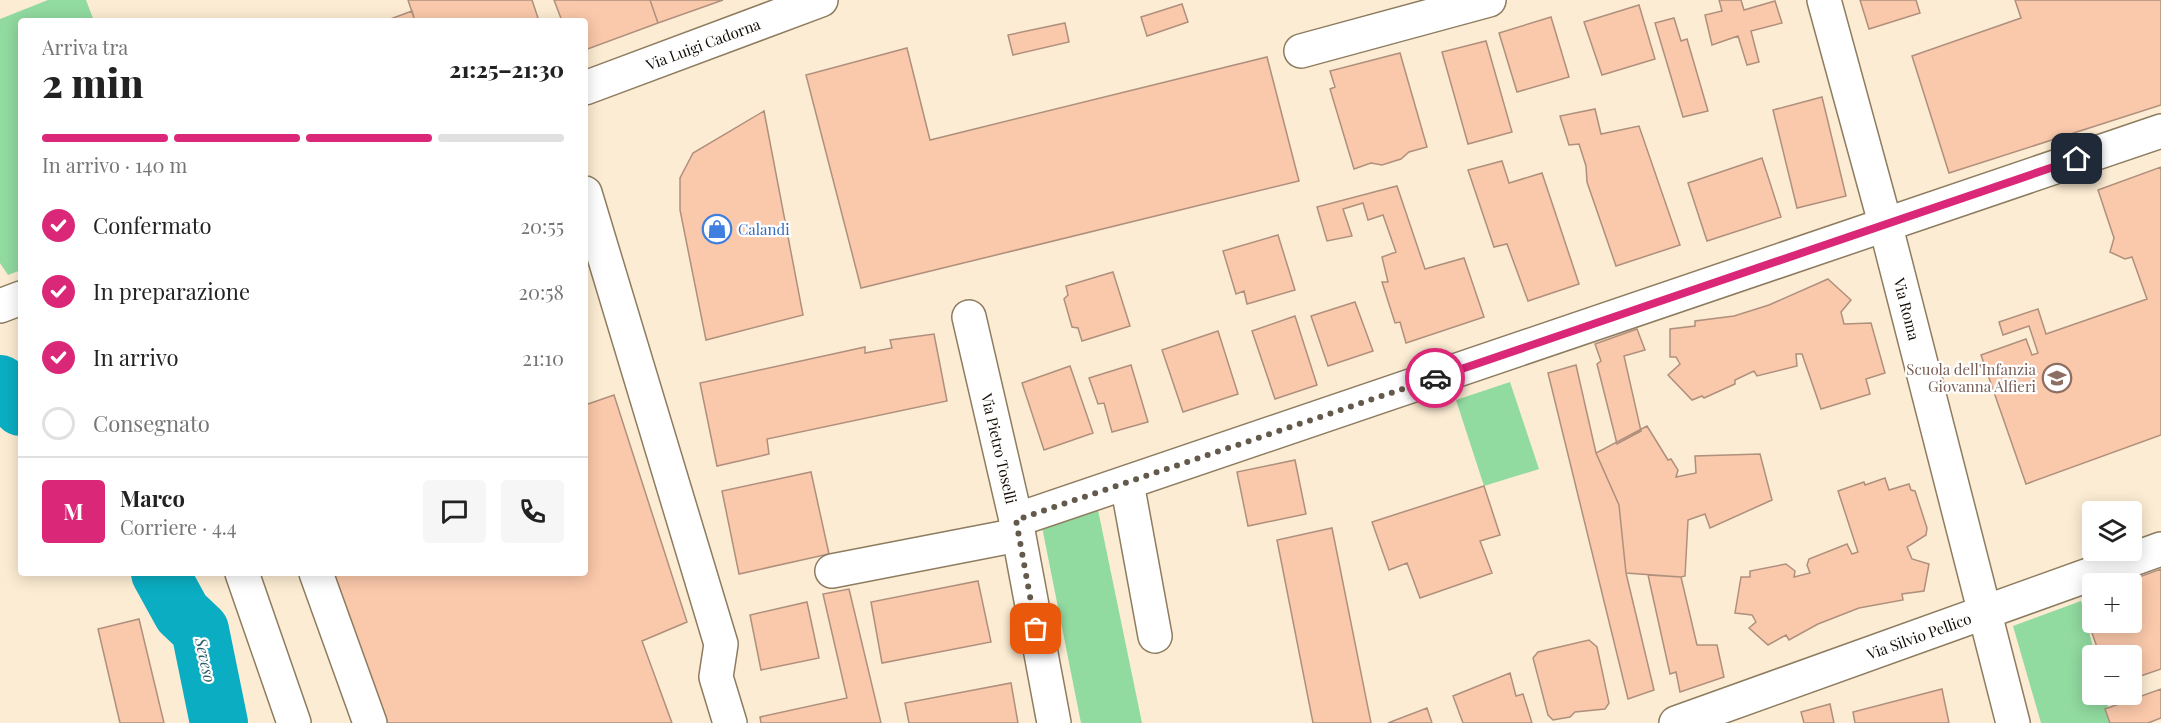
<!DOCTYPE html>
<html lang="it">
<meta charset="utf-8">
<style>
:root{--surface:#fff;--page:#f6f6f6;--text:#222;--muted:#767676;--line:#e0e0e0;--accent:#db2777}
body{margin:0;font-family:"Playfair Display",serif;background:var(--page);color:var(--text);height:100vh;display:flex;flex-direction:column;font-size:22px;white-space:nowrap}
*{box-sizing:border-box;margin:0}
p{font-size:20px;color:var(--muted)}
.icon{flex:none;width:33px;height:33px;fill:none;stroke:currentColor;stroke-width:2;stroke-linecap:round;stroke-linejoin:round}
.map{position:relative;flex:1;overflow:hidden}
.sheet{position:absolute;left:18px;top:18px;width:570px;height:558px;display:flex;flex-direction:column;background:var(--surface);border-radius:6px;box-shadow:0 3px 15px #0003}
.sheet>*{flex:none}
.fabs{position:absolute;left:2082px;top:501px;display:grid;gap:12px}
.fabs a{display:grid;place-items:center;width:60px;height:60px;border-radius:6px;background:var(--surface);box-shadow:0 3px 15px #0003;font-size:30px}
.pin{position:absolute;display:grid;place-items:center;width:51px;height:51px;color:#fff;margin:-26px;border-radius:12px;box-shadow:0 3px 9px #0006}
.courier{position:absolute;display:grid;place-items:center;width:60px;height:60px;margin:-30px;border:4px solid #db2777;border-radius:50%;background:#fff;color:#222;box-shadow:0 2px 8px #0007}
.overview em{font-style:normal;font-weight:800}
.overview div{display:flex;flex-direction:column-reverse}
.overview{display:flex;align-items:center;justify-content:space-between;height:102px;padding:0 24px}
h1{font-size:39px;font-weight:800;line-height:45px}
.bar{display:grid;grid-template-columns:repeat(4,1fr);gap:9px 6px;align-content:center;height:72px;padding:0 24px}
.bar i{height:8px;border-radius:4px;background:var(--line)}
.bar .on{background:var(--accent)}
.bar p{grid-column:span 4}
.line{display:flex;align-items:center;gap:15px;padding:0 24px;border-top:2px solid var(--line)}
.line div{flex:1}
.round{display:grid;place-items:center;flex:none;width:63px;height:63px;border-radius:6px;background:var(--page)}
ol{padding:0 24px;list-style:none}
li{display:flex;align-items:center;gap:18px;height:66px}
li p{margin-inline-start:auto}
li .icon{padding:6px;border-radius:50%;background:var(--accent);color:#fff;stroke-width:4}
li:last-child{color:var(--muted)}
li i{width:33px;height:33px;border:3px solid var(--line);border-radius:50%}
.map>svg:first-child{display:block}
.green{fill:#91daa0}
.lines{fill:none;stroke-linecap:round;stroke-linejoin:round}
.river{stroke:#0badc2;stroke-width:58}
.building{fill:#fac8aa;stroke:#af907d;stroke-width:1.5}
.minor-casing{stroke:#8d7c5f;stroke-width:36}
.minor{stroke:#fff;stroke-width:33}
.done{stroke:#645a4c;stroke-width:6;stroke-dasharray:0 10.8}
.route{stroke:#db2777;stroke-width:8}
.labels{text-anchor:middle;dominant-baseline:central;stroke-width:4.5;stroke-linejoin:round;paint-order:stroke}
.street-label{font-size:15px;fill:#120b03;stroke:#fff}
.shop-label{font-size:15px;fill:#366cbe;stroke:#fff;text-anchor:start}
.education-label{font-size:15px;fill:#785e54;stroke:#fff;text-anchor:end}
.water-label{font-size:16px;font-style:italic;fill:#285f68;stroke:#fff}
</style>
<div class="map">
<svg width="2161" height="723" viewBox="0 0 2161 723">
<rect width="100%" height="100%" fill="#fcecd3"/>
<!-- green -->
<path class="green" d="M48,0H86L94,21H21V270L8,275L0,263V19Z
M1510,382L1539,469L1484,486L1456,400Z
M1097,505L1142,723H1081L1041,522Z
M2081,601L2095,655L2092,656V694L2105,695L2112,723H2041L2013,626Z"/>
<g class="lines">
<!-- river -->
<path class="river" d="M0,384L21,407
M160,573L182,613L200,630L219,723"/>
</g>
<!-- building -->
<path class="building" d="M408,0H532L539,21H415Z
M554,0H650L658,23L585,50V21H562Z
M650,0H723L658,23Z
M1719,0H1741L1744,10L1775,1L1782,23L1751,31L1759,62L1747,65L1738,36L1712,45L1705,15L1722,11Z
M1860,0H1916L1920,13L1869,29Z
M2015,0H2161V105L1949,173L1912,56L2021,18Z
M1182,4L1188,22L1147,36L1141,17Z
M1639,5L1655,59L1602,75L1584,22Z
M412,11L415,21H385Z
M1551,17L1569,77L1517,92L1499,33Z
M1674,18L1681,41L1687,39L1708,111L1683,117L1655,23Z
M1065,23L1069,42L1013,55L1008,35Z
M1486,41L1512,132L1468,144L1442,52Z
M907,48L930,140L1267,57L1299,181L861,288L806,75Z
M1400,53L1427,147L1409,152L1401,159L1382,165L1371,163L1354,169L1330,89L1335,87L1330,71Z
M1822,97L1846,196L1797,208L1773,110Z
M1595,109L1601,134L1639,126L1680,245L1616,266L1587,182L1586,166L1579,144L1569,145L1560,116Z
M764,111L803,315L706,340L680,210V178L693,153Z
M1762,158L1781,217L1707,241L1688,183Z
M1502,161L1509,183L1542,173L1579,284L1528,301L1507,244L1494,247L1468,170Z
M2161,167V435L2026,484L1981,355L2026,339L2032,355L2038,353L2029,326L2003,335L1999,322L2038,309L2046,334L2147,299L2132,257L2125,259L2110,252L2114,238L2098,190Z
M1397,186L1425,269L1464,258L1484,317L1406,343L1400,322L1395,323L1382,282H1388L1382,257L1396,252L1383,215L1368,220L1363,203L1343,209L1352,236L1327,241L1317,207Z
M1278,235L1295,290L1247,304L1244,291L1236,294L1223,251Z
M1113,272L1130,326L1082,341L1078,328L1072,327L1064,299L1068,295L1066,286Z
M1828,279L1851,300L1841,312L1844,324L1871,323L1885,373L1866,379L1870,394L1821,409L1802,354H1796L1797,366L1757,376L1754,371L1735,380V384L1704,398L1702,396L1692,400L1668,375L1680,364L1676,357H1670V329L1695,326V321L1734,316L1769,305Z
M1355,302L1373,351L1328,366L1311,316Z
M1295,316L1317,385L1275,399L1252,331Z
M1637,329L1645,350L1624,356L1641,431L1617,444L1597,364L1601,361L1595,344Z
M1218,331L1238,394L1183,412L1162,350Z
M934,334L947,401L767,439L769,454L717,466L700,383L865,347V353L892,348L890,340Z
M1131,365L1148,422L1112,432L1104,403L1098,404L1089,378Z
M1576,365L1596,453L1619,505L1626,573L1654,690L1628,699L1548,373Z
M1070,366L1093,433L1044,450L1022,383Z
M614,395L687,622L642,641L672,723H385L331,573H585V405Z
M1647,426L1668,460L1671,459L1678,470L1676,477L1696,473L1695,456L1760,454L1772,500L1710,528L1705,514L1688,520L1685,576L1681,577L1626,573L1619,505L1596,453Z
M1295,460L1306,514L1248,526L1237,472Z
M811,472L829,554L739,574L722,491Z
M1885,478L1889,490L1909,484L1911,490L1915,491L1927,528L1926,535L1907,547L1912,559L1929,564L1924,591L1902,594L1903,600L1859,608L1818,624L1789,640L1786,635L1768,645L1749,628L1756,622L1752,615L1735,613L1741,577H1750V571L1786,564L1795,571L1794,577L1810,573L1807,565L1809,559L1847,544L1852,554L1858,552L1838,491L1864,482L1865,485Z
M1484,486L1500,535L1480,541L1492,573L1420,598L1407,563L1389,570L1372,522Z
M1332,528L1371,723H1313L1277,540Z
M2161,569V669L2132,679V656H2100L2090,627L2102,622H2132V584H2120Z
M1648,575L1681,577L1697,645H1717L1724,677L1680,692L1676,672L1670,674Z
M978,581L991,642L882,663L871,602Z
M849,589L881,723H761L760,717L847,698L823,594Z
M807,602L819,658L761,670L750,615Z
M139,619L164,723H120L98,629Z
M1589,640L1597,647L1609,703L1605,709L1575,712L1570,717L1553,720L1548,715L1533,658L1538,652Z
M1510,673L1516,696L1523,694L1532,723H1463L1453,696Z
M1011,683L1018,723H909L905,703Z
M1942,689L1949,723H1855L1853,712Z
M2161,689V718L2148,723H2110L2105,709Z
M1830,704L1834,723H1804L1801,712Z
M1427,708L1432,723H1388Z"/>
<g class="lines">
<!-- minor casing -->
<g class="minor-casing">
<g id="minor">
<path id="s1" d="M1824,0L1885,223L2013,723"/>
<path d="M1301,51L1489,0"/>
<path id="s2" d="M585,88L821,0"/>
<path d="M585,193L721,644L716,677L730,723"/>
<path d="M0,306L21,298"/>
<path id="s3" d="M969,317L1016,520L1054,723"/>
<path d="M1127,483L1155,636"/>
<path d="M1016,520L2161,131"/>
<path d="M832,571L1018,535"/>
<path d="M242,573L294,723"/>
<path d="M316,573L370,723"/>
<path id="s4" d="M1676,723L2161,549"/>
</g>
</g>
<!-- minor -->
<use href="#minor" class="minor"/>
</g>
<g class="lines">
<!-- done -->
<path class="done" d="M1036,629L1016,520L1435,378"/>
<!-- route -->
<path class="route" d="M1435,378L2077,159"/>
</g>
<!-- icons -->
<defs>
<g id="shop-ring" transform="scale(1.5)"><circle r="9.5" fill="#fff" stroke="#3f7fe0" stroke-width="1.5"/><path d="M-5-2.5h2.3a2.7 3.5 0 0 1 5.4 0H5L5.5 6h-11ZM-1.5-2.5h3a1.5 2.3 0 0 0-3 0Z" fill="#3f7fe0"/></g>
<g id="school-ring" transform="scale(1.5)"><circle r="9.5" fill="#fff" stroke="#8d6e63" stroke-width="1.5"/><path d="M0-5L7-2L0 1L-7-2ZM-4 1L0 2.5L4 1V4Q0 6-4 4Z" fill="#8d6e63"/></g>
</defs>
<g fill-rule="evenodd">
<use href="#shop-ring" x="717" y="229"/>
<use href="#school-ring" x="2057" y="378"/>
</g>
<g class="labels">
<!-- street labels -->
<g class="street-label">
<text stroke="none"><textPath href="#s2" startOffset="126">Via Luigi Cadorna</textPath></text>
<text stroke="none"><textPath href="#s1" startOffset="320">Via Roma</textPath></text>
<text stroke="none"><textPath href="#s3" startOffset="135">Via Pietro Toselli</textPath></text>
<text stroke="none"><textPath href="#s4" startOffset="258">Via Silvio Pellico</textPath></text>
</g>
<!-- shop labels -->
<g class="shop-label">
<text x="738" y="229">Calandi</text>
</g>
<!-- education labels -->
<g class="education-label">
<text x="2036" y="369">Scuola dell'Infanzia<tspan x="2036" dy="17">Giovanna Alfieri</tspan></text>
</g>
<!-- water labels -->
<g class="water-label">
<text transform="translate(206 660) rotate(78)">Seveso</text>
</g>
</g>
</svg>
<div class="fabs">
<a><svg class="icon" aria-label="layers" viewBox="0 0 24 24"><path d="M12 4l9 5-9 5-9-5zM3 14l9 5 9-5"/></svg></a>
<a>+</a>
<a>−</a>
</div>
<div class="pin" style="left:1036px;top:629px;background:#ea580c"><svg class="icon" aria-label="bag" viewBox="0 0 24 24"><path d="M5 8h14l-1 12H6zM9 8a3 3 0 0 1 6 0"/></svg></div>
<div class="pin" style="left:2077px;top:159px;background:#1f2937"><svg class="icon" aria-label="home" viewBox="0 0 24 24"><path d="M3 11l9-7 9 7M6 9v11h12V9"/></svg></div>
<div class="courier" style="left:1435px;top:378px"><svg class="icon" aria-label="car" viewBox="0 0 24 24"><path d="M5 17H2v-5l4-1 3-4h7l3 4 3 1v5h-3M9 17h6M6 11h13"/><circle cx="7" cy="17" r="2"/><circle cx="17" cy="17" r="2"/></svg></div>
<section class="sheet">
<div class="overview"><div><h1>2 min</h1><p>Arriva tra</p></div><em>21:25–21:30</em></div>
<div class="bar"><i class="on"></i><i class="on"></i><i class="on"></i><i></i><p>In arrivo · 140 m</p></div>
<ol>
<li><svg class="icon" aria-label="check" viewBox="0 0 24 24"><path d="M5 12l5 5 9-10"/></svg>Confermato<p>20:55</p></li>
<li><svg class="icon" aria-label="check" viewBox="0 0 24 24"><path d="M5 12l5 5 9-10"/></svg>In preparazione<p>20:58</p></li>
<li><svg class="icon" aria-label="check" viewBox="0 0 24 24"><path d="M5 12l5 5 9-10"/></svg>In arrivo<p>21:10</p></li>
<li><i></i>Consegnato</li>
</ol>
<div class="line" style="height:108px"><b class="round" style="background:var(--accent);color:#fff">M</b><div><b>Marco</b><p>Corriere · 4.4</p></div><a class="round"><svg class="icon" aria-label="chat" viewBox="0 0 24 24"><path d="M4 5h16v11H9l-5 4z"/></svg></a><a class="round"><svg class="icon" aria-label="phone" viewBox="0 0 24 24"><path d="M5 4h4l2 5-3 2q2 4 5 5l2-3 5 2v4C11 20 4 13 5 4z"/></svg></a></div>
</section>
</div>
